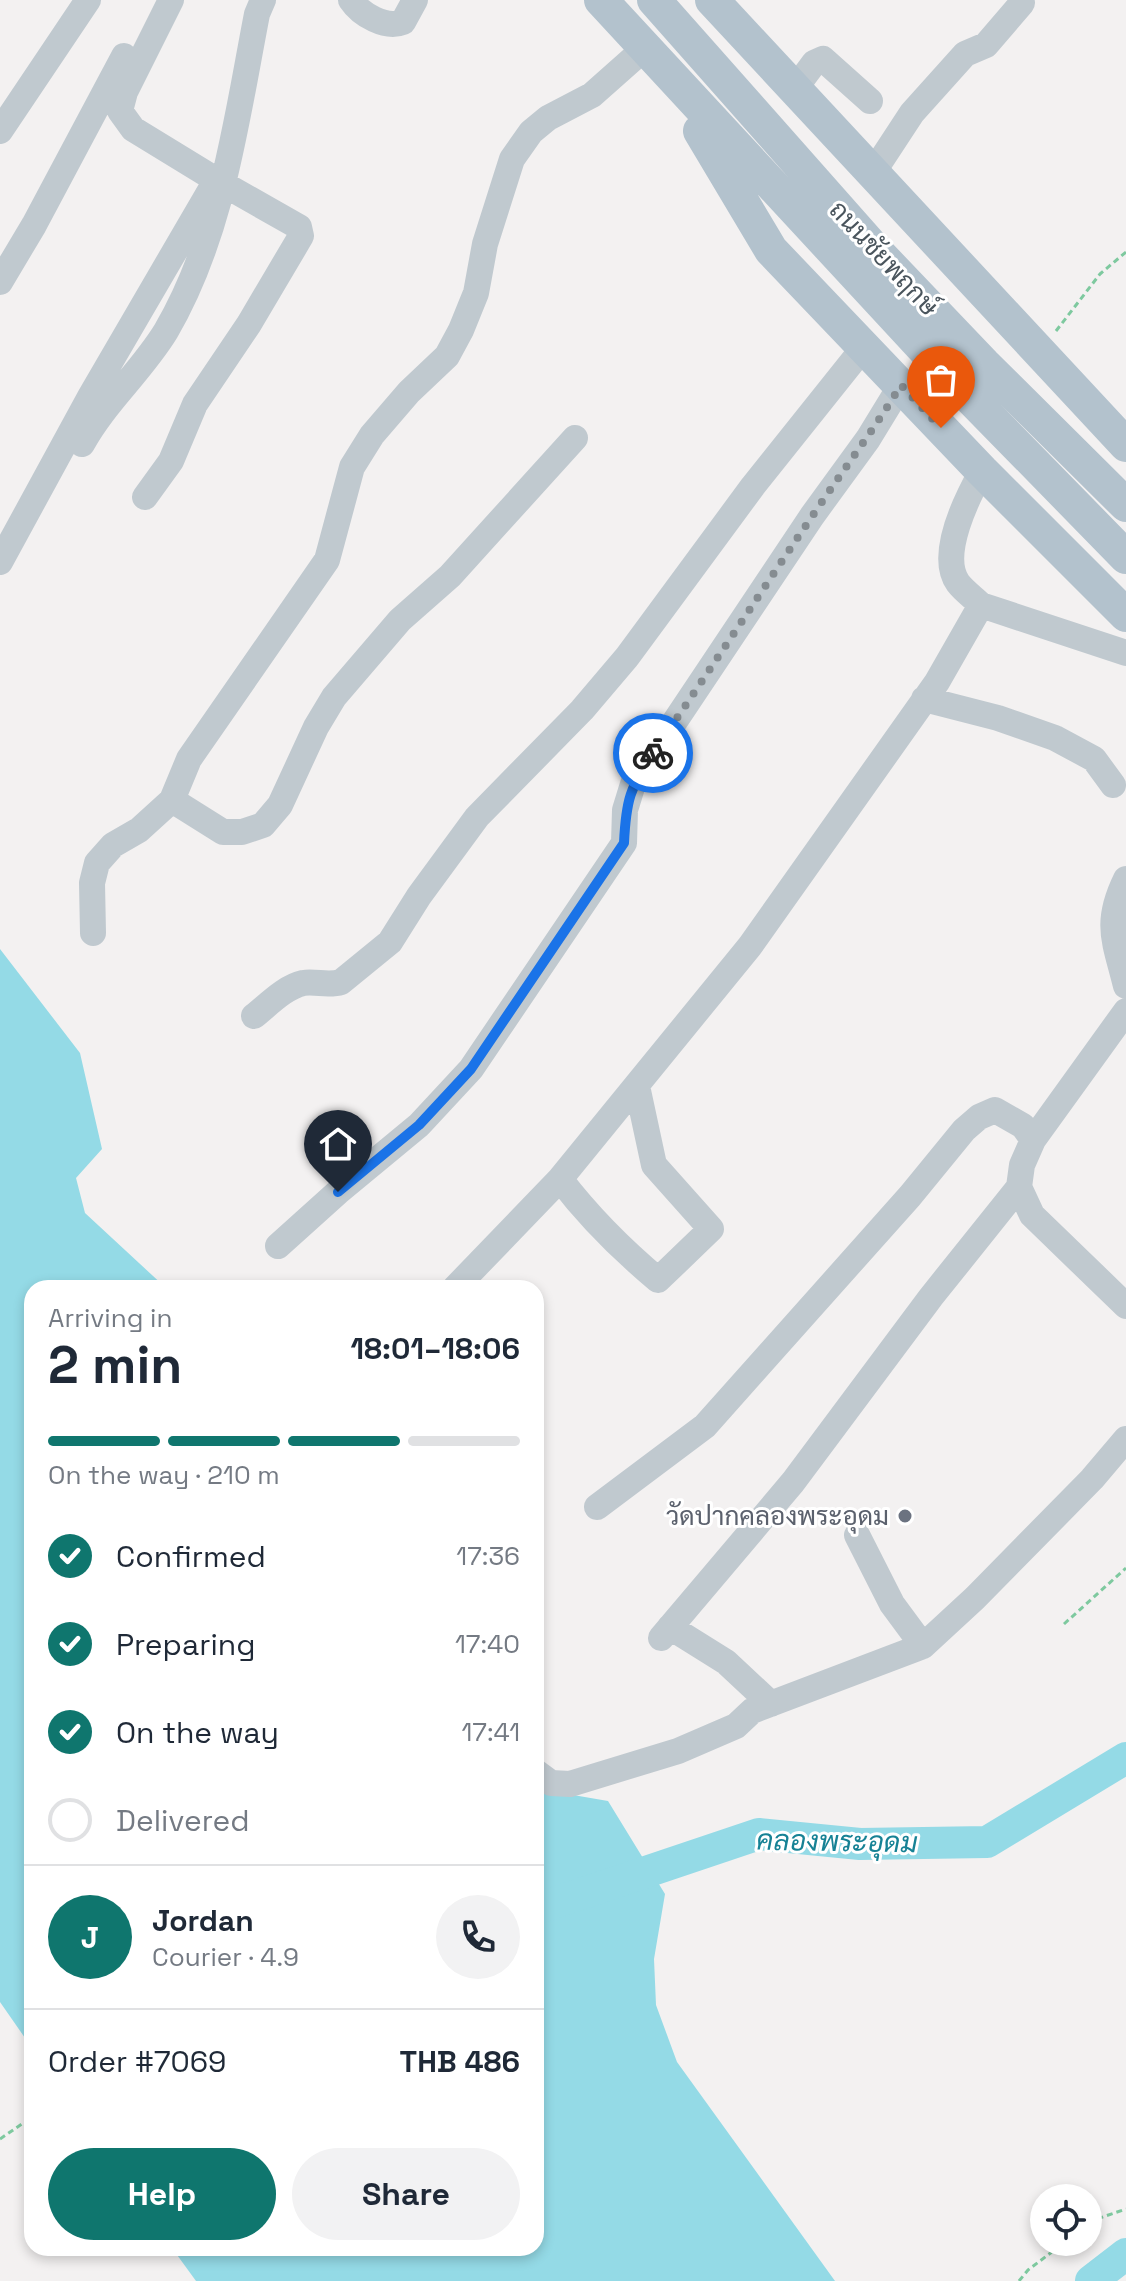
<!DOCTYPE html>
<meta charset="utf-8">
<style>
:root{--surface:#fff;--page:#f2f2f3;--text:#1f2937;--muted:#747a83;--line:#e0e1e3;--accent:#0f766e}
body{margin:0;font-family:"Space Grotesk",Sarabun,sans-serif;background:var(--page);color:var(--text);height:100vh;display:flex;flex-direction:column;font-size:30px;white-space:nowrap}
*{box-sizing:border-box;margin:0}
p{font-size:26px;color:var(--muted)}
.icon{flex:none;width:44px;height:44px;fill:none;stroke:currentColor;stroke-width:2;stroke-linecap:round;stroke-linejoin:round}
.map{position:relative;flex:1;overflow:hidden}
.drawer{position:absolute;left:24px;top:1280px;width:520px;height:976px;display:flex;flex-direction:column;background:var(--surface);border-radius:24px;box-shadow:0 4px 12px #0003}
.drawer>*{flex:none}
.fabs{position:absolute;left:1030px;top:2184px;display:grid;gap:16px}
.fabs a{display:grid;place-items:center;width:72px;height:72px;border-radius:50%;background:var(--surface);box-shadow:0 4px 12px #0003;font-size:40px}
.pin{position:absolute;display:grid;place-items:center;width:68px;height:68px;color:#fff;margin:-82px -34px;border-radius:50% 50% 50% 0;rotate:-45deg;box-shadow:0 0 8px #0007}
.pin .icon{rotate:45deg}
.courier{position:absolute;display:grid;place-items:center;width:80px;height:80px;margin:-40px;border:6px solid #1a73e8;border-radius:50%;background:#fff;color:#222;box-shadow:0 2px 10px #0007}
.overview em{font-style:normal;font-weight:600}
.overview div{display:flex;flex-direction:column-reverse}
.overview{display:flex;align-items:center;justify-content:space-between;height:136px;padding:0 24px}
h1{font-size:52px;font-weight:600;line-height:60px}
.bar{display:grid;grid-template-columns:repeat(4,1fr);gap:12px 8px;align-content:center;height:96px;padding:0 24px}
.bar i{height:10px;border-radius:6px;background:var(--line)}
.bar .active{background:var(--accent)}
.bar p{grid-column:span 4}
.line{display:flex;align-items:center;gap:20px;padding:0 24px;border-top:2px solid var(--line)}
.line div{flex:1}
.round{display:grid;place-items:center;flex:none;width:84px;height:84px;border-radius:42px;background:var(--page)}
ol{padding:0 24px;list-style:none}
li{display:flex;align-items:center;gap:24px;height:88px}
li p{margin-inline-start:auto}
li .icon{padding:8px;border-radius:50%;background:var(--accent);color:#fff;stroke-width:4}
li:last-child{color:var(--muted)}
li i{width:44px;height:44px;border:4px solid var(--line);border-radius:50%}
.button{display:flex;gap:16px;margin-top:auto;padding:16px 24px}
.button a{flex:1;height:92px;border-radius:48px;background:var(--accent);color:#fff;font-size:32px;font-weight:600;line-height:92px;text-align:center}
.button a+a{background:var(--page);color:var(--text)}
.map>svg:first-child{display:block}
.water{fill:#94dae6}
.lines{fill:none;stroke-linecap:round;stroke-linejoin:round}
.river{stroke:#94dae6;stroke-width:32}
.path{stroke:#7ec99f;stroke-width:3;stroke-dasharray:6 4;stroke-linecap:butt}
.minor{stroke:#c0c9cf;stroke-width:26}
.major{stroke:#b3c2cd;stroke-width:34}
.done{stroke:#858c91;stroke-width:8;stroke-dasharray:0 14.4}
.route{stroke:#1a73e8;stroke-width:10}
.worship-dot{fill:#6b7280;stroke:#fff;stroke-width:3}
.labels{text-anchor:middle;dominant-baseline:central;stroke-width:6;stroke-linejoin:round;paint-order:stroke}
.street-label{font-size:26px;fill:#4a555d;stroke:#fff}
.worship-label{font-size:26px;fill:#5b616d;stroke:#fff;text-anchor:end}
.water-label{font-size:28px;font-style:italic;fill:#168295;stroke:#fff}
</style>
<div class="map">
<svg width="1126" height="2281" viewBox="0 0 1126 2281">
<rect width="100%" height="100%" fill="#f3f1f1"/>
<!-- water -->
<path class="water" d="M0,949L80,1053L102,1149L76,1178L85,1213L166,1288H32V2048L0,2002Z
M536,1781L544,1790L608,1801L665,1894L654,1959L656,2005L677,2062L835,2281H196L172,2248H536Z"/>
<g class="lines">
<!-- river -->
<path class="river" d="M536,1909L759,1834L860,1844L987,1842L1126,1758
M1091,2281L1126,2254"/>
<!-- path -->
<path class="path" d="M1056,331L1100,274L1126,252
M1064,1624L1126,1568
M0,2139L32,2117
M1088,2222L1126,2209
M1019,2281L1028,2270L1065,2242"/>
<!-- minor -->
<path class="minor" d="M351,0C361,15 386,29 403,22L415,0
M794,90L814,63L823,59L870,101
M0,131L88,0
M872,174L912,113L965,54L986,45L1022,3
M0,282L34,225L124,56
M82,444C105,402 141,372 166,331C222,235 236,122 257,14L263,0
M145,497L171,461L195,404L249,324L301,236L299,227L218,181
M0,562L91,395L211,189L218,181L133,129L120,111L125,92L171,0
M981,605L1126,653
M924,699L998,718L1055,738L1094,759L1113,785
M172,800L223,832H242L263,825L280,805L316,727L334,697L400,620L450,576L575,438
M1126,879C1104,924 1115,941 1126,986
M93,933L92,883L97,863L113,845L139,830L172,800L189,759L327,560L352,467L372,435L409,392L447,356L461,330L476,293L485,244L512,159L531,132L548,118L592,95L645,48
M254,1016C268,1005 285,987 303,983C316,981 328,986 341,982L390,942L419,896L477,817L582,710L627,657L753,486L864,347
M560,1179C589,1217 621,1249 658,1280L711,1229L654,1165L637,1086
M1019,1187L1032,1215L1126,1306
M278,1246L338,1192L419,1125L471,1069L624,843L625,810L633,784L812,516L868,439L901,385
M455,1288L560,1179L750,946L937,682L981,605C974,598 964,591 958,583C938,555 968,496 982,471
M597,1507L705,1426L910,1196L964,1130L979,1117L995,1110L1023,1126L1033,1140
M857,1535L892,1604L923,1646
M670,1627L726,1662L771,1704
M661,1638L793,1482L931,1297L1019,1187L1022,1165L1033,1140L1126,1011
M536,1772L551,1783L570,1784L678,1751L736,1726L752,1711L923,1646L975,1598L1092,1479L1126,1439"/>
<!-- major -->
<path class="major" d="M601,0L948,375L1126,557
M654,0L878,253L984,364L1126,505
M712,0L1126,445
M700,131L771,250L982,471L1126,615"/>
</g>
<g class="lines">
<!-- done -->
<path class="done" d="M653,753C707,675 758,596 811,518C841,473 873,431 901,385L941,428"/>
<!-- route -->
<path class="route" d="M338,1192L419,1125L471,1069L624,843C626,800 630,788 653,753"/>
</g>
<!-- markers -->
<circle class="worship-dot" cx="905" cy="1516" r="8"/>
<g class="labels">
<!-- street labels -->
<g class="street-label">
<text transform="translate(884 258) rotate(47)">ถนนชัยพฤกษ์</text>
</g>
<!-- worship labels -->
<g class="worship-label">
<text x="889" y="1516">วัดปากคลองพระอุดม</text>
</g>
<!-- water labels -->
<g class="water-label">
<text transform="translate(837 1841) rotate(1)">คลองพระอุดม</text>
</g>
</g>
</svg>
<div class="fabs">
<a><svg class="icon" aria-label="locate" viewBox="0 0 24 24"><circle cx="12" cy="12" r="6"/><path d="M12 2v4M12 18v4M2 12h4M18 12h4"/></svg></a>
</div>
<div class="pin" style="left:941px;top:428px;background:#ea580c"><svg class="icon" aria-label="bag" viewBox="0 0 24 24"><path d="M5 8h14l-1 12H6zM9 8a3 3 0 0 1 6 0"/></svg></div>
<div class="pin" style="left:338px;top:1192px;background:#1f2937"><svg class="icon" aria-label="home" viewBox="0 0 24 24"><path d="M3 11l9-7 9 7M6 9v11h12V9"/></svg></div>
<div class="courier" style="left:653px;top:753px"><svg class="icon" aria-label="bike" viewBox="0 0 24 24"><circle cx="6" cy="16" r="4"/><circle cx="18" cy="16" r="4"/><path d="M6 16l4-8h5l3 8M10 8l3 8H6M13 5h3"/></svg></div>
<section class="drawer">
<div class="overview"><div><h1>2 min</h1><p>Arriving in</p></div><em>18:01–18:06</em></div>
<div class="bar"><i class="active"></i><i class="active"></i><i class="active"></i><i></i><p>On the way · 210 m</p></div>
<ol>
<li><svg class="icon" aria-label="check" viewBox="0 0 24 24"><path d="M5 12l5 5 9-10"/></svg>Confirmed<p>17:36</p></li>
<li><svg class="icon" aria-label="check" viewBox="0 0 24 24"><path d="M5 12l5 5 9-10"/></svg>Preparing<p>17:40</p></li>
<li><svg class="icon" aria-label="check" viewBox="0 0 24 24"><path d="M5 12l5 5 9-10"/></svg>On the way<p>17:41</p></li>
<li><i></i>Delivered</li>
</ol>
<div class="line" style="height:144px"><b class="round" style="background:var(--accent);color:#fff">J</b><div><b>Jordan</b><p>Courier · 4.9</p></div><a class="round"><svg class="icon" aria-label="phone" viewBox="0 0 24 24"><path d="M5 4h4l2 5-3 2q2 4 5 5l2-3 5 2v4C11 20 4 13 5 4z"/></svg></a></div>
<div class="line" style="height:104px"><div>Order #7069</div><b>THB 486</b></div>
<div class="button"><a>Help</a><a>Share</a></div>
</section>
</div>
